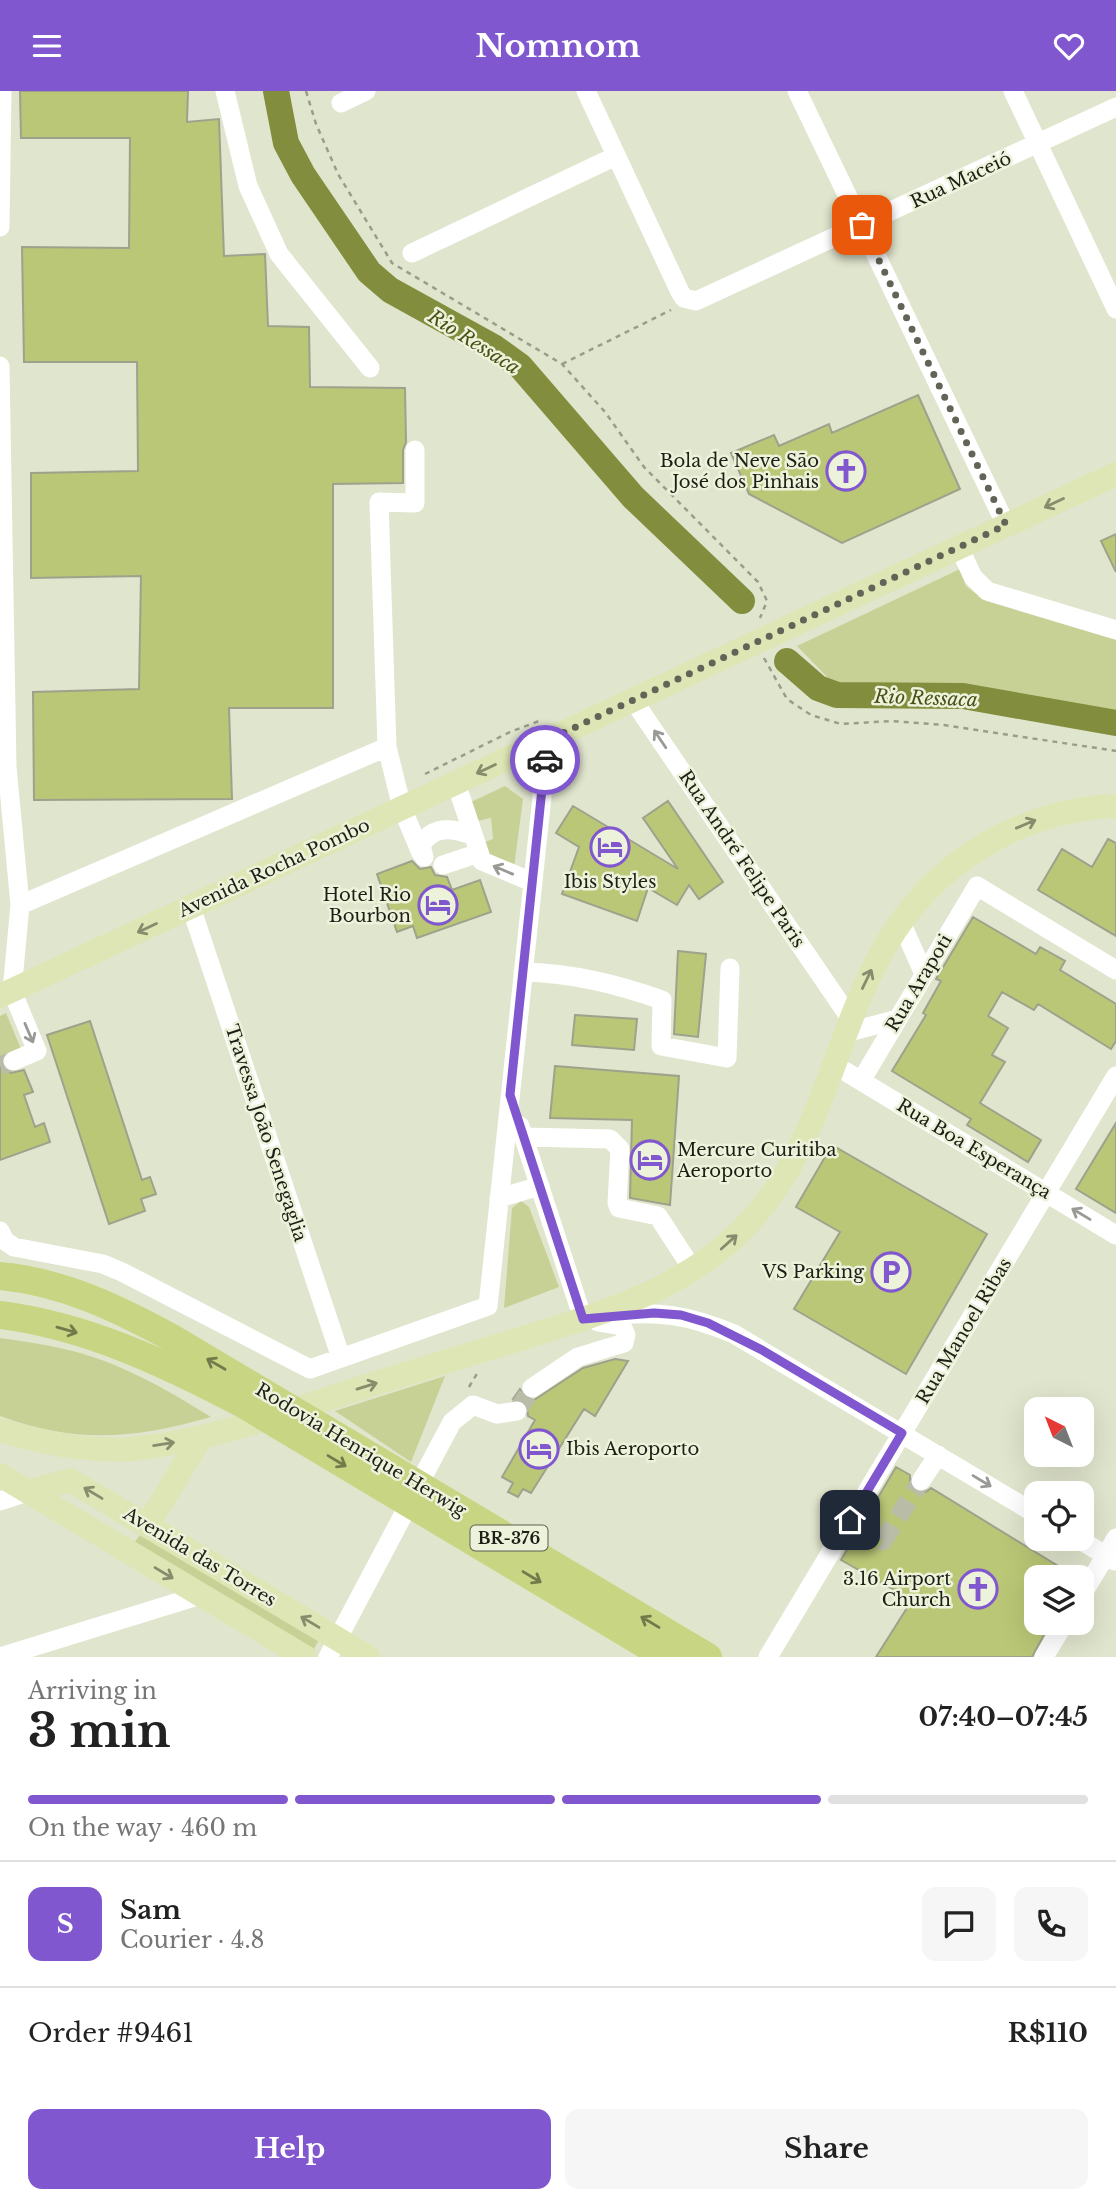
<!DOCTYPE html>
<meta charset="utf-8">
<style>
:root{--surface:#fff;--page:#f6f6f6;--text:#222;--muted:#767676;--line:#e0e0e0;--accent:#8157d0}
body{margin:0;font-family:"Libre Baskerville",serif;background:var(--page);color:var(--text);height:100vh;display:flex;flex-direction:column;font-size:26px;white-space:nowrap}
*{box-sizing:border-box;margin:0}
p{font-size:23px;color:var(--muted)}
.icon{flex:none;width:38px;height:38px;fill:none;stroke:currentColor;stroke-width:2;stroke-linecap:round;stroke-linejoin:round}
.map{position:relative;height:1566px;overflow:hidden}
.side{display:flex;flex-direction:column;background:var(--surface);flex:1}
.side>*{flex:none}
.needle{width:46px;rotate:318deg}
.tools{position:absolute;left:1024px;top:1306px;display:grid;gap:14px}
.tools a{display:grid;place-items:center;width:70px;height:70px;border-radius:14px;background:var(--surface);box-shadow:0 7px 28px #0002;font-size:35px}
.pin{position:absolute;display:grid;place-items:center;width:60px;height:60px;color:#fff;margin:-30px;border-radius:14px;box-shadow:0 4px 10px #0006}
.courier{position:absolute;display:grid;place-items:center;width:70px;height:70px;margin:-35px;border:5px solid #8157d0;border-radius:50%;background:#fff;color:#222;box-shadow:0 2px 9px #0007}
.overview em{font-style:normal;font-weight:800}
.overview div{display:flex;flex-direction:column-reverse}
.overview{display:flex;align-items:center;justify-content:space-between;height:119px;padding:0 28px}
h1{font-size:46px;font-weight:800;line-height:52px}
.bar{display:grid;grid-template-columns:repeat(4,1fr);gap:10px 7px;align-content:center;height:84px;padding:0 28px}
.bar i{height:9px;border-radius:5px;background:var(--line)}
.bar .on{background:var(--accent)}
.bar p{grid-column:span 4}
.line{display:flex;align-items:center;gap:18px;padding:0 28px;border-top:2px solid var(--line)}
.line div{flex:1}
.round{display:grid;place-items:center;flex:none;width:74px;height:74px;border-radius:14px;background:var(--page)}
.cta{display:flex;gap:14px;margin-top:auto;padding:14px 28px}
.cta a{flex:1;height:80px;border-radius:14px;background:var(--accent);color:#fff;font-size:28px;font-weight:800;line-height:80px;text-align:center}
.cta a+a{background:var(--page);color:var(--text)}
header{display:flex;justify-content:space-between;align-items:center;height:91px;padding:0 28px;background:var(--accent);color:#fff;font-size:32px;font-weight:800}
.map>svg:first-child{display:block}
.green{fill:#c7d195}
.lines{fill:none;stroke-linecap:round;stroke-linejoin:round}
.river{stroke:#828d3d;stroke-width:26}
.building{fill:#bac776;stroke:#9ea28c;stroke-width:2}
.minor-tunnel{stroke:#b9bda8;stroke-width:19;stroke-dasharray:19 10;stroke-linecap:butt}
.path{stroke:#999d8a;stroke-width:2.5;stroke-dasharray:5 5;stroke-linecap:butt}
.minor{stroke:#fff;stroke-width:19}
.major{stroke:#dee6b5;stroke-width:24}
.highway{stroke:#c8d583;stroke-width:28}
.oneway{stroke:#878c6d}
.oneway2{stroke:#999a96}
.oneway3{stroke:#727a4c}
.done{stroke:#616456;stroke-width:7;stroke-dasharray:0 12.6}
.route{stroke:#8157d0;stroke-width:9}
.labels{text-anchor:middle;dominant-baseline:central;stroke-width:5;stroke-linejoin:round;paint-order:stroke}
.shield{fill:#edf2db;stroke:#5b5e51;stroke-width:2}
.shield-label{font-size:16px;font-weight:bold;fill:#1d1f16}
.street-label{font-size:18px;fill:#1d1f16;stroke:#edf2db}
.poi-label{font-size:18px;fill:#1d1f16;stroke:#edf2db;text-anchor:end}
.water-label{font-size:19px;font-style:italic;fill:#4a5116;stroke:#edf2db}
</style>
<header><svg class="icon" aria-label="menu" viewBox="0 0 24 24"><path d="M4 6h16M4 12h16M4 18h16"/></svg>Nomnom<svg class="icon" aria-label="heart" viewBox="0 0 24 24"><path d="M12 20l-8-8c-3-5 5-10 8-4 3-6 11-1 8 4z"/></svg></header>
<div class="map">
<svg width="1116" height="1566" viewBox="0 0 1116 1566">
<rect width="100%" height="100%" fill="#e0e5cd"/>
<!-- green -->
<path class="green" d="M960,478L966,495L986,510L1116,549V625L967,599L928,596L849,599L830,589L797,555Z
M505,695L523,708L514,776L482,760L480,753L493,748L491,727L477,730L471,711Z
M6,922L21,958L0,967V925Z
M521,1110L529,1116L559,1196L504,1217L512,1117Z
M0,1247C21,1250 43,1253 64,1258C116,1269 166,1298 211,1326C134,1348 77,1353 0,1325Z
M445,1285L411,1371L335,1320Z
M140,1444L321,1545L311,1563L131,1456Z"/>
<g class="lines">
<!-- river -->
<path class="river" d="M276,0L286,52L303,84L369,181L390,199L495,257L520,275L633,406L742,510
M787,570L818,597L837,604L963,605L1116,632"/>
</g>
<!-- building -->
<path class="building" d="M20,0H188L187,31L219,28L224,165L265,163L268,235L309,236L310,296L405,297L406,351L403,359V392L333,393V617H229L232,708L34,709L33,601L139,598L141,485L31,487V382L138,380L137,271H24L22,156L129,157L130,47H21Z
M918,304L960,398L842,452L749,403L731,362L774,344L779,355L829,333L832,342Z
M1116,443V481L1101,450Z
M668,710L723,791L699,808L689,794L677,814L648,797L637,830L562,803L579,756L556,742L573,715L678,778L643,727Z
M1108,748L1116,752V845L1038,799L1062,758L1092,776Z
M412,770L420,778L431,776L435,784L447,786L452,799L480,789L491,821L417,847L413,835L397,841L377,783Z
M973,826L1036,863L1040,856L1065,870L1060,879L1116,913V950L1111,958L1038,913L1034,919L1002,901L988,925L1008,937L992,964L1005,971L980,1012L1041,1049L1028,1071L967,1034L971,1028L892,980L926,924L923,922L941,890L936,888Z
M678,860L706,863L698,946L674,943Z
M575,924L637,928L634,959L572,954Z
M90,930L142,1089L150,1086L156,1103L141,1108L145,1120L109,1133L47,944Z
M0,969L5,979L11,982L24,979L33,1001L24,1004L35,1036L44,1032L50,1051L0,1069Z
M555,975L679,985L670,1114L630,1107L632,1029L550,1027Z
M1116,1032V1122L1076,1098Z
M832,1054L987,1143L906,1283L794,1218L840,1141L796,1116Z
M615,1268L628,1270L595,1325L584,1318L531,1402L523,1398L518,1406L508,1401L513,1392L502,1386L535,1329L528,1325L526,1312L513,1308L520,1298L526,1308L534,1309L583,1277Z
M896,1376L910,1384V1395L915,1401H926L931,1397L1076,1486H1036V1531H1051L1032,1566H876L912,1509L841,1469Z"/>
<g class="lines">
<!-- minor-tunnel -->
<path class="minor-tunnel" d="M0,975L13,970
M517,1320L532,1297
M858,1434L883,1450L921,1390"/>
<!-- path -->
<path class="path" d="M306,0L316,33L338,83L392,172L562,273L605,321L644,376L758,491L767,510L760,527
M562,273L671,219
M764,567L787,608L811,624L841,633L891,630L944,634L1116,660
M425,683L510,641L539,630
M469,1296L478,1281"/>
<!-- minor -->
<path class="minor" d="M225,0L248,95L279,163L370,277
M586,0L680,201L684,207L696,210L1116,16
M797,0L1006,434
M1013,0L1116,218
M341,12L366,0
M0,136L2,0
M412,162L616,65
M0,275L7,676L20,814L12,900L37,960L13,970
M959,456L973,486L987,500L1116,539
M633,609L850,927
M387,656L379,411L415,412V359
M456,692L482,770L532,791
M424,766L421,755C432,734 452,737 472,744
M443,774L479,762
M20,814L387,656L402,717L421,762
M191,816L341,1267
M900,829L924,883
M523,881C572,882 616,893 662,909L661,955L727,967L730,877
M845,942L898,928
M833,973L1116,1144
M861,990L977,795L1116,879
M520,1035L583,1228
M524,1046L610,1048L620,1058L617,1112L619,1117L658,1125L693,1179
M499,1107L540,1095
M0,1140L5,1150L14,1156L103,1173L122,1181L310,1278L488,1215L548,649
M608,1225C657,1219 689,1224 734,1243L1036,1423
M532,1297L578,1266L624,1252L626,1244L622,1235L598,1231
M921,1390L938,1364
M419,1393L452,1331L473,1314L497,1323L517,1320
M0,1410L28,1401
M1077,1447L1115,1470
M1082,1504L1116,1447
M0,1566L201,1504
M328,1566L409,1413
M768,1566L1116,985
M1044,1566L1065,1531"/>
<!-- major -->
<path class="major" d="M0,905L1116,383
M0,1339C42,1352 86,1361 131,1358C214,1350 294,1318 373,1293C422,1278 471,1263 520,1248C600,1223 683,1199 743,1138C855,1024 828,853 978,758C1021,731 1065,717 1116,715
M0,1384L305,1566
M28,1401L70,1389L368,1566
M147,1435L201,1346"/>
<!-- highway -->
<path class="highway" d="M0,1185C63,1191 117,1217 172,1247L708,1566
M0,1224C87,1235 167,1273 243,1313L666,1566"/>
</g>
<!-- one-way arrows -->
<defs><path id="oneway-shaft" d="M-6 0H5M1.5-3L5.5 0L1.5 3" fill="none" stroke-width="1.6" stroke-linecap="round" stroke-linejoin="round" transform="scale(1.75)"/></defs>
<g class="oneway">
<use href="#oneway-shaft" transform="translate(1054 412) rotate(155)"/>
<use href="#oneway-shaft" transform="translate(486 678) rotate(155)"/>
<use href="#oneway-shaft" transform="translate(1026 733) rotate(-23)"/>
<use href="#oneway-shaft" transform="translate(147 837) rotate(155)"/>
<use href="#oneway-shaft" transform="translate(867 888) rotate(-64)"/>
<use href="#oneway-shaft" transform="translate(729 1151) rotate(-42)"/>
<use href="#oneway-shaft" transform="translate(367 1295) rotate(-17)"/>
<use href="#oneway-shaft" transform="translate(164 1353) rotate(-9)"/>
<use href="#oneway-shaft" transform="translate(93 1402) rotate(-149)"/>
<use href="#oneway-shaft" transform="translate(164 1482) rotate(31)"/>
<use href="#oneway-shaft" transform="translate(310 1531) rotate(-149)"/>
</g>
<g class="oneway2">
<use href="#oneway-shaft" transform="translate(660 648) rotate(-124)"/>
<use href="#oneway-shaft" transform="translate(503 779) rotate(-157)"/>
<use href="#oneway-shaft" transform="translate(29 942) rotate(67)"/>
<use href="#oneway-shaft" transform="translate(1081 1123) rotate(-149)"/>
<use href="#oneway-shaft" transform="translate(982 1390) rotate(31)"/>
</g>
<g class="oneway3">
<use href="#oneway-shaft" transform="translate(67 1239) rotate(16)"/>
<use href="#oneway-shaft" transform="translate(216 1273) rotate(-150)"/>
<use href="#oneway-shaft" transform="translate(337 1370) rotate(31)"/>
<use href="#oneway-shaft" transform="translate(532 1486) rotate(31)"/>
<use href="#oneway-shaft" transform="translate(650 1531) rotate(-149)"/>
</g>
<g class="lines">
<!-- done -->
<path class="done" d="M545,669L548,649L1006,434L862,134"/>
<!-- route -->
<path class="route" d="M545,669L510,1004L583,1228L654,1222L681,1224L708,1232L762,1259L902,1342L850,1429"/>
</g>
<!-- icons -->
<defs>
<g id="church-ring" transform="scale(2.0125)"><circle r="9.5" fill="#edf2db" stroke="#8157d0" stroke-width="1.5"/><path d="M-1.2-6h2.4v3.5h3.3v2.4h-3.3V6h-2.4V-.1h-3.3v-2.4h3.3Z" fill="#8157d0"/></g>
<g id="hotel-ring" transform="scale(2.0125)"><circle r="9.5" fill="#edf2db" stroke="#8157d0" stroke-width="1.5"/><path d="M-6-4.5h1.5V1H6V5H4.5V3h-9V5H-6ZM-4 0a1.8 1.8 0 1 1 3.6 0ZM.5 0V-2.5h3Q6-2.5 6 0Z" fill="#8157d0"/></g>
<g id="parking-ring" transform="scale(2.0125)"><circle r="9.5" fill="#edf2db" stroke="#8157d0" stroke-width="1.5"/><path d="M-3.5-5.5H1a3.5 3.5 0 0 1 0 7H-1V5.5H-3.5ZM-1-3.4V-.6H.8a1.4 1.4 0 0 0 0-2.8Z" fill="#8157d0"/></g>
</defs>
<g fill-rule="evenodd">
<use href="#church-ring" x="846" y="380"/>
<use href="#hotel-ring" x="610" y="756"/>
<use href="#hotel-ring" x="438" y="814"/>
<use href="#hotel-ring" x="650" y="1069"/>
<use href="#parking-ring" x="891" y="1181"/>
<use href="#hotel-ring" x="539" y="1358"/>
<use href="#church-ring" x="978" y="1498"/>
</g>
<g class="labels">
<!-- shield labels -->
<rect class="shield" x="470.5" y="1434.5" width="77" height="25" rx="5"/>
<g class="shield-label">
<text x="509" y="1447">BR-376</text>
</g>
<!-- street labels -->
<g class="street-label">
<text transform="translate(961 89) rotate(-25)">Rua Maceió</text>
<text transform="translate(742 768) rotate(56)">Rua André Felipe Paris</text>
<text transform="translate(274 777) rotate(-25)">Avenida Rocha Pombo</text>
<text transform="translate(919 892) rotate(-59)">Rua Arapoti</text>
<text transform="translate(266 1042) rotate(72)">Travessa João Senegaglia</text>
<text transform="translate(974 1058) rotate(31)">Rua Boa Esperança</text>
<text transform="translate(964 1240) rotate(-59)">Rua Manoel Ribas</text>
<text transform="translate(361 1359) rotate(31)">Rodovia Henrique Herwig</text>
<text transform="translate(200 1466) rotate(31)">Avenida das Torres</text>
</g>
<!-- poi labels -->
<g class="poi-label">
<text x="819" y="370">Bola de Neve São<tspan x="819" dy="21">José dos Pinhais</tspan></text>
<text x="610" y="791" text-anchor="middle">Ibis Styles</text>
<text x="411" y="804">Hotel Rio<tspan x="411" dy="21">Bourbon</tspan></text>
<text x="677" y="1059" text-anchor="start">Mercure Curitiba<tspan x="677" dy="21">Aeroporto</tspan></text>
<text x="864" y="1181">VS Parking</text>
<text x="566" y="1358" text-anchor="start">Ibis Aeroporto</text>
<text x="951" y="1488">3.16 Airport<tspan x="951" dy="21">Church</tspan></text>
</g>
<!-- water labels -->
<g class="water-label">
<text transform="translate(474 251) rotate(32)">Rio Ressaca</text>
<text transform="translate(926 607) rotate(2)">Rio Ressaca</text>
</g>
</g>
</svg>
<div class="tools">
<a><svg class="needle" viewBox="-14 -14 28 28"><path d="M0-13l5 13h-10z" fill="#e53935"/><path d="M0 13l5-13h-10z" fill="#767676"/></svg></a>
<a><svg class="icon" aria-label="locate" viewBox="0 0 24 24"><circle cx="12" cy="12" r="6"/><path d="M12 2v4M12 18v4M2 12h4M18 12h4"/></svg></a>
<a><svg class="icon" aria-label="layers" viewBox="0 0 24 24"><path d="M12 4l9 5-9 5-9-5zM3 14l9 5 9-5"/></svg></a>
</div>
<div class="pin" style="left:862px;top:134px;background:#ea580c"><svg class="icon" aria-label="bag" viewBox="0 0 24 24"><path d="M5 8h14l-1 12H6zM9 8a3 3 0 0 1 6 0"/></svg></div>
<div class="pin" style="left:850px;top:1429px;background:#1f2937"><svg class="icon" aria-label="home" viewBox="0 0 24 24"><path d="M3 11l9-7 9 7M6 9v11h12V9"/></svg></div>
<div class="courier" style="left:545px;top:669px"><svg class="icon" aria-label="car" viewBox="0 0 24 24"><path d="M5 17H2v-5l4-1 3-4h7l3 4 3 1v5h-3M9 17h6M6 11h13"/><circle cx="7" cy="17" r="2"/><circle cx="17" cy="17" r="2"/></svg></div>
</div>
<section class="side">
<div class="overview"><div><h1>3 min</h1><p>Arriving in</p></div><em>07:40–07:45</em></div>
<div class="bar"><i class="on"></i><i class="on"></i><i class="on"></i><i></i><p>On the way · 460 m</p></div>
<div class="line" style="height:126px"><b class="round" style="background:var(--accent);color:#fff">S</b><div><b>Sam</b><p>Courier · 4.8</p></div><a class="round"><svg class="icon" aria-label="chat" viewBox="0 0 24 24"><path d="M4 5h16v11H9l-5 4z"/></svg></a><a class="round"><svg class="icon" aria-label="phone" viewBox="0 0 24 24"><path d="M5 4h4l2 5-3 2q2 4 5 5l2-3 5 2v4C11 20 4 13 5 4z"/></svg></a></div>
<div class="line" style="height:91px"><div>Order #9461</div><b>R$110</b></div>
<div class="cta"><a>Help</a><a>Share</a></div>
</section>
